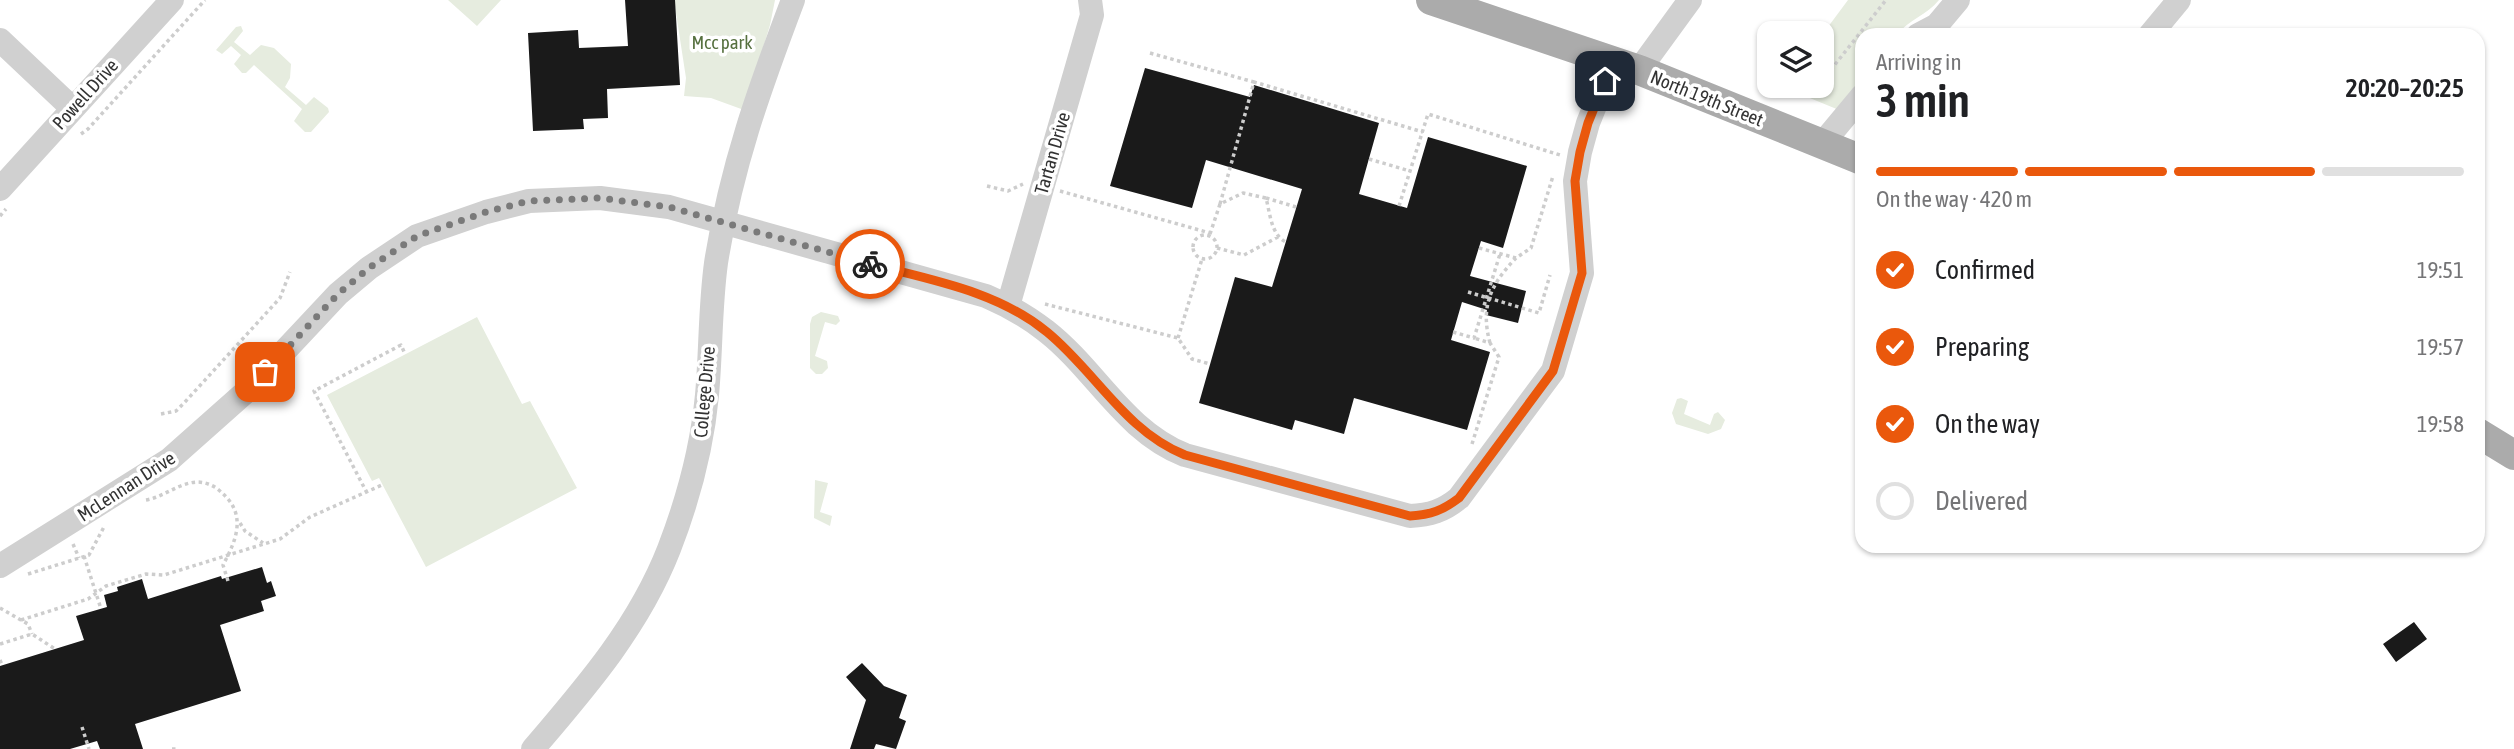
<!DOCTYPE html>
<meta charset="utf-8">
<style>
:root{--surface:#fff;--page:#f2f2f2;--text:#202124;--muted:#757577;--line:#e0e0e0;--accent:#ea580c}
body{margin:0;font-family:"Asap Condensed",sans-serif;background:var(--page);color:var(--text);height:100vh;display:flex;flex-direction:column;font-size:26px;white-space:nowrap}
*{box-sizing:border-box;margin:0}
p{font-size:23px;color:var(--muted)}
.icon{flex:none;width:38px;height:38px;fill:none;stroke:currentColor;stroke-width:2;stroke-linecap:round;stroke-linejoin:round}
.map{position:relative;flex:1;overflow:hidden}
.drawer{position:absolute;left:1855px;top:28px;width:630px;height:525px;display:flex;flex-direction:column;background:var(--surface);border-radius:21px;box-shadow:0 2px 5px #0004}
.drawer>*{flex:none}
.fabs{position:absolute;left:1757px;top:21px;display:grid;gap:14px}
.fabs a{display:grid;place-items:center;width:77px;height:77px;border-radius:14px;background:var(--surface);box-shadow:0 2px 5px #0004;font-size:35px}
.pin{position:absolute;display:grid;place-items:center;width:60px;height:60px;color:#fff;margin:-30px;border-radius:14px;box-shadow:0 4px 10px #0006}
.courier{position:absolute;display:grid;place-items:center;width:70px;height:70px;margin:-35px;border:5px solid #ea580c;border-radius:50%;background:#fff;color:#222;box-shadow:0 2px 9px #0007}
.overview em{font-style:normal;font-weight:600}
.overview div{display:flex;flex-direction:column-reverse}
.overview{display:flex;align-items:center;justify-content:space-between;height:119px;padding:0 21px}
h1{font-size:46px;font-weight:600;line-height:52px}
.bar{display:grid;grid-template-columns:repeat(4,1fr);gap:10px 7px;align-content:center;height:84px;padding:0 21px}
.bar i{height:9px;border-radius:5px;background:var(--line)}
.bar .selected{background:var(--accent)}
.bar p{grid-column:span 4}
ol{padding:0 21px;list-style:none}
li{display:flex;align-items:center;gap:21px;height:77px}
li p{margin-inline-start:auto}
li .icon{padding:7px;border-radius:50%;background:var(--accent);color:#fff;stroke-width:4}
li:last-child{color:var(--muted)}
li i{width:38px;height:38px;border:4px solid var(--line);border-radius:50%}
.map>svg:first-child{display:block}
.green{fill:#e6ecdf}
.building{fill:#1a1a1a}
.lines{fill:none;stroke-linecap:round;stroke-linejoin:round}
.path{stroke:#cdcdcd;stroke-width:3.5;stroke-dasharray:3.5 3.5;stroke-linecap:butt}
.minor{stroke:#d0d0d0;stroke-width:24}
.major{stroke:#ababab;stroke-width:30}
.done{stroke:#7a7a7a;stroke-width:7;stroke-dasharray:0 12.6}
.route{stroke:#ea580c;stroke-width:9}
.labels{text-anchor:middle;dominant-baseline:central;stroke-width:7;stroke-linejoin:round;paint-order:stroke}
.park-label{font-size:19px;fill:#56703f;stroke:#fff}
.street-label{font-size:19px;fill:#333;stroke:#fff}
</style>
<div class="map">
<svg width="2514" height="749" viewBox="0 0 2514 749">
<rect width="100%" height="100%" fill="#fff"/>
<!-- green -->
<path class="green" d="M448,0H501L477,26Z
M674,0H775L770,25L744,110L711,98L684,96L686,78Z
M1848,0H1939C1927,15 1908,20 1897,35H1862V80L1839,110L1783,87L1822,86V35Z
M241,26L243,31L234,42L250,55L261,45L274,48L291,64L290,78L285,87L306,105L314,97L328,108L329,112L311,132H305L294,121L302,109L254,65L246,73H242L234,64L241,55L231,46L222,54L216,50L236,27Z
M821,312L838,316L840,321L836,325L825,322L815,356L827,361L828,368L822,374H816L810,368V324L812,317Z
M477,317L522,404L530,401L577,488L426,567L379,478L372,481L327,395Z
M1681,398L1688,401L1684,414L1710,425L1714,414L1718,412L1725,420L1721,429L1708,434L1676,424L1672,413L1677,399Z
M815,480L828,483L820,512L832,516L830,526L814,518Z"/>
<!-- building -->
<path class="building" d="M625,0H675L680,85L607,89L608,118L583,119L584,129L533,131L528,33L578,30L579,48L628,46Z
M1145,68L1250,97L1254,85L1379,123L1359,194L1407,208L1428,137L1527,166L1503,248L1481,241L1470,276L1526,291L1518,323L1486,315L1487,310L1462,302L1451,340L1490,352L1467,430L1354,398L1344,434L1295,420L1292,430L1199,403L1235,277L1272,287L1302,189L1206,160L1192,208L1110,186Z
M262,567L267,583L271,581L276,596L261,601L264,611L220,625L241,691L135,724L143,749H100L97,741L70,749H0V666L84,640L76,616L107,607L104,595L118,591L117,587L142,579L148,599L221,576L222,579Z
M2414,622L2427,639L2396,662L2383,644Z
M862,663L884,686L907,695L899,718L906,721L896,749L876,744L874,749H850L866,700L846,677Z"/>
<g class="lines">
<!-- path -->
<path class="path" d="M1150,53L1254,82
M1822,81L1886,0
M1816,88L1818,86
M81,134L88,129L205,0
M1369,159L1410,171
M987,186L1008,191L1023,184
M1060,191L1210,233
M1266,198L1296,207
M1220,204L1254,82L1423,132
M1399,206L1428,114L1560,155
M0,216L6,209
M1210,234L1220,204L1243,193L1266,198C1270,213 1271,235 1286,242
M1193 247a12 12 0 1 1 24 0a12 12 0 1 1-24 0Z
M1217,248L1244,255L1278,237
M1479,248L1516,258L1531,248L1553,176
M1468,292L1539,313L1550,275
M1045,304L1178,338L1192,359L1210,364
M1453,332L1474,338L1500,254
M1178,338L1202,259
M1490,343C1480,306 1491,284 1516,258
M161,414L176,411L184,403L280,298L290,272
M1472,444L1499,357L1490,343L1474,338
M367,493L314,391L401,345L405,354
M146,500C164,497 178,483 197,482C206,482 215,486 221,492C247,514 237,539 223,565L228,581
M240,523L245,531L263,543
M73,544L79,558
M84,556L101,609
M28,574L89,555L105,525
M0,608L28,624L32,634
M21,620L88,599L106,586L146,574L164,575L280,539L310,517L382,485
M0,644L32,634L55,649
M0,660L2,665
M82,727L89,749
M172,749H177"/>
<!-- minor -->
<path class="minor" d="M1918,35L1937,25L1958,0
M2150,35L2179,0
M0,40L72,108
M1639,70L1690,0
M1822,144L1862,96
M0,189L172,0
M1008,306L1092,15L1090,0
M0,566L169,460L249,389L338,294L369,268L417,236L486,212L529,201L600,198L669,207L986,296C1007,305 1028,317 1046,331C1096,370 1124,431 1185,455L1410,516C1430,515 1443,511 1459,498L1553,371L1582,273L1575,181L1580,152L1588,123L1613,61
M533,749C586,687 639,626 669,549C688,500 702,448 707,395C711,351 710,307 716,263C731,167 759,90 793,0"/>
<!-- major -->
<path class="major" d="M1431,0L1639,70L1862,160
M2478,433L2514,455"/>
</g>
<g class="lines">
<!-- done -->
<path class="done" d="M265,372L338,294L369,268L417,236L486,212L529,201L600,198L669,207L870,264"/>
<!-- route -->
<path class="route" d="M870,264C931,280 997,291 1047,332C1095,371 1125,431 1185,455L1410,516C1431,515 1443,510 1459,498L1553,371L1582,273L1575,181L1580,152L1588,123L1605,81"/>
</g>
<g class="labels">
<!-- park labels -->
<g class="park-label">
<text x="722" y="42">Mcc park</text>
</g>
<!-- street labels -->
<g class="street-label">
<text transform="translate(85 94) rotate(-48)">Powell Drive</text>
<text transform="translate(1707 98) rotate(22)">North 19th Street</text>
<text transform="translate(1052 153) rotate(-74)">Tartan Drive</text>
<text transform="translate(704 392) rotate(-85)">College Drive</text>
<text transform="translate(126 486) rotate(-33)">McLennan Drive</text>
</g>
</g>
</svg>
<div class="fabs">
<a><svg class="icon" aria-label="layers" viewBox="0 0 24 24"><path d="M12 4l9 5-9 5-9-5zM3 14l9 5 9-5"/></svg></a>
</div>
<div class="pin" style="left:265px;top:372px;background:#ea580c"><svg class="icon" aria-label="bag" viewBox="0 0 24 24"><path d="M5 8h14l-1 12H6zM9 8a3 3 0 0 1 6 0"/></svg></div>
<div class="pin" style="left:1605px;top:81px;background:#1f2937"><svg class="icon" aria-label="home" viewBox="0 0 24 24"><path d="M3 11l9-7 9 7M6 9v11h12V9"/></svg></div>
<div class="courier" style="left:870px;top:264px"><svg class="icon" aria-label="bike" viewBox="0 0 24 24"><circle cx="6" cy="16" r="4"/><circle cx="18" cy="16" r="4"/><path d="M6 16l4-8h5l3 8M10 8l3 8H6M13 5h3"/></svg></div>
<section class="drawer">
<div class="overview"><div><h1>3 min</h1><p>Arriving in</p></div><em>20:20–20:25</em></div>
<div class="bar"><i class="selected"></i><i class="selected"></i><i class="selected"></i><i></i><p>On the way · 420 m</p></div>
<ol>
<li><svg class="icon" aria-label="check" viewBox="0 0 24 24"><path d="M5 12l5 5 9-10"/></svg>Confirmed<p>19:51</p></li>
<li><svg class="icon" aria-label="check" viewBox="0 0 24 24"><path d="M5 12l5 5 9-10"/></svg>Preparing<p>19:57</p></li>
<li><svg class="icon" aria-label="check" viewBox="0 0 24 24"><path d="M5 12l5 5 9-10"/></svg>On the way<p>19:58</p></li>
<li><i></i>Delivered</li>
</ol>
</section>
</div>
